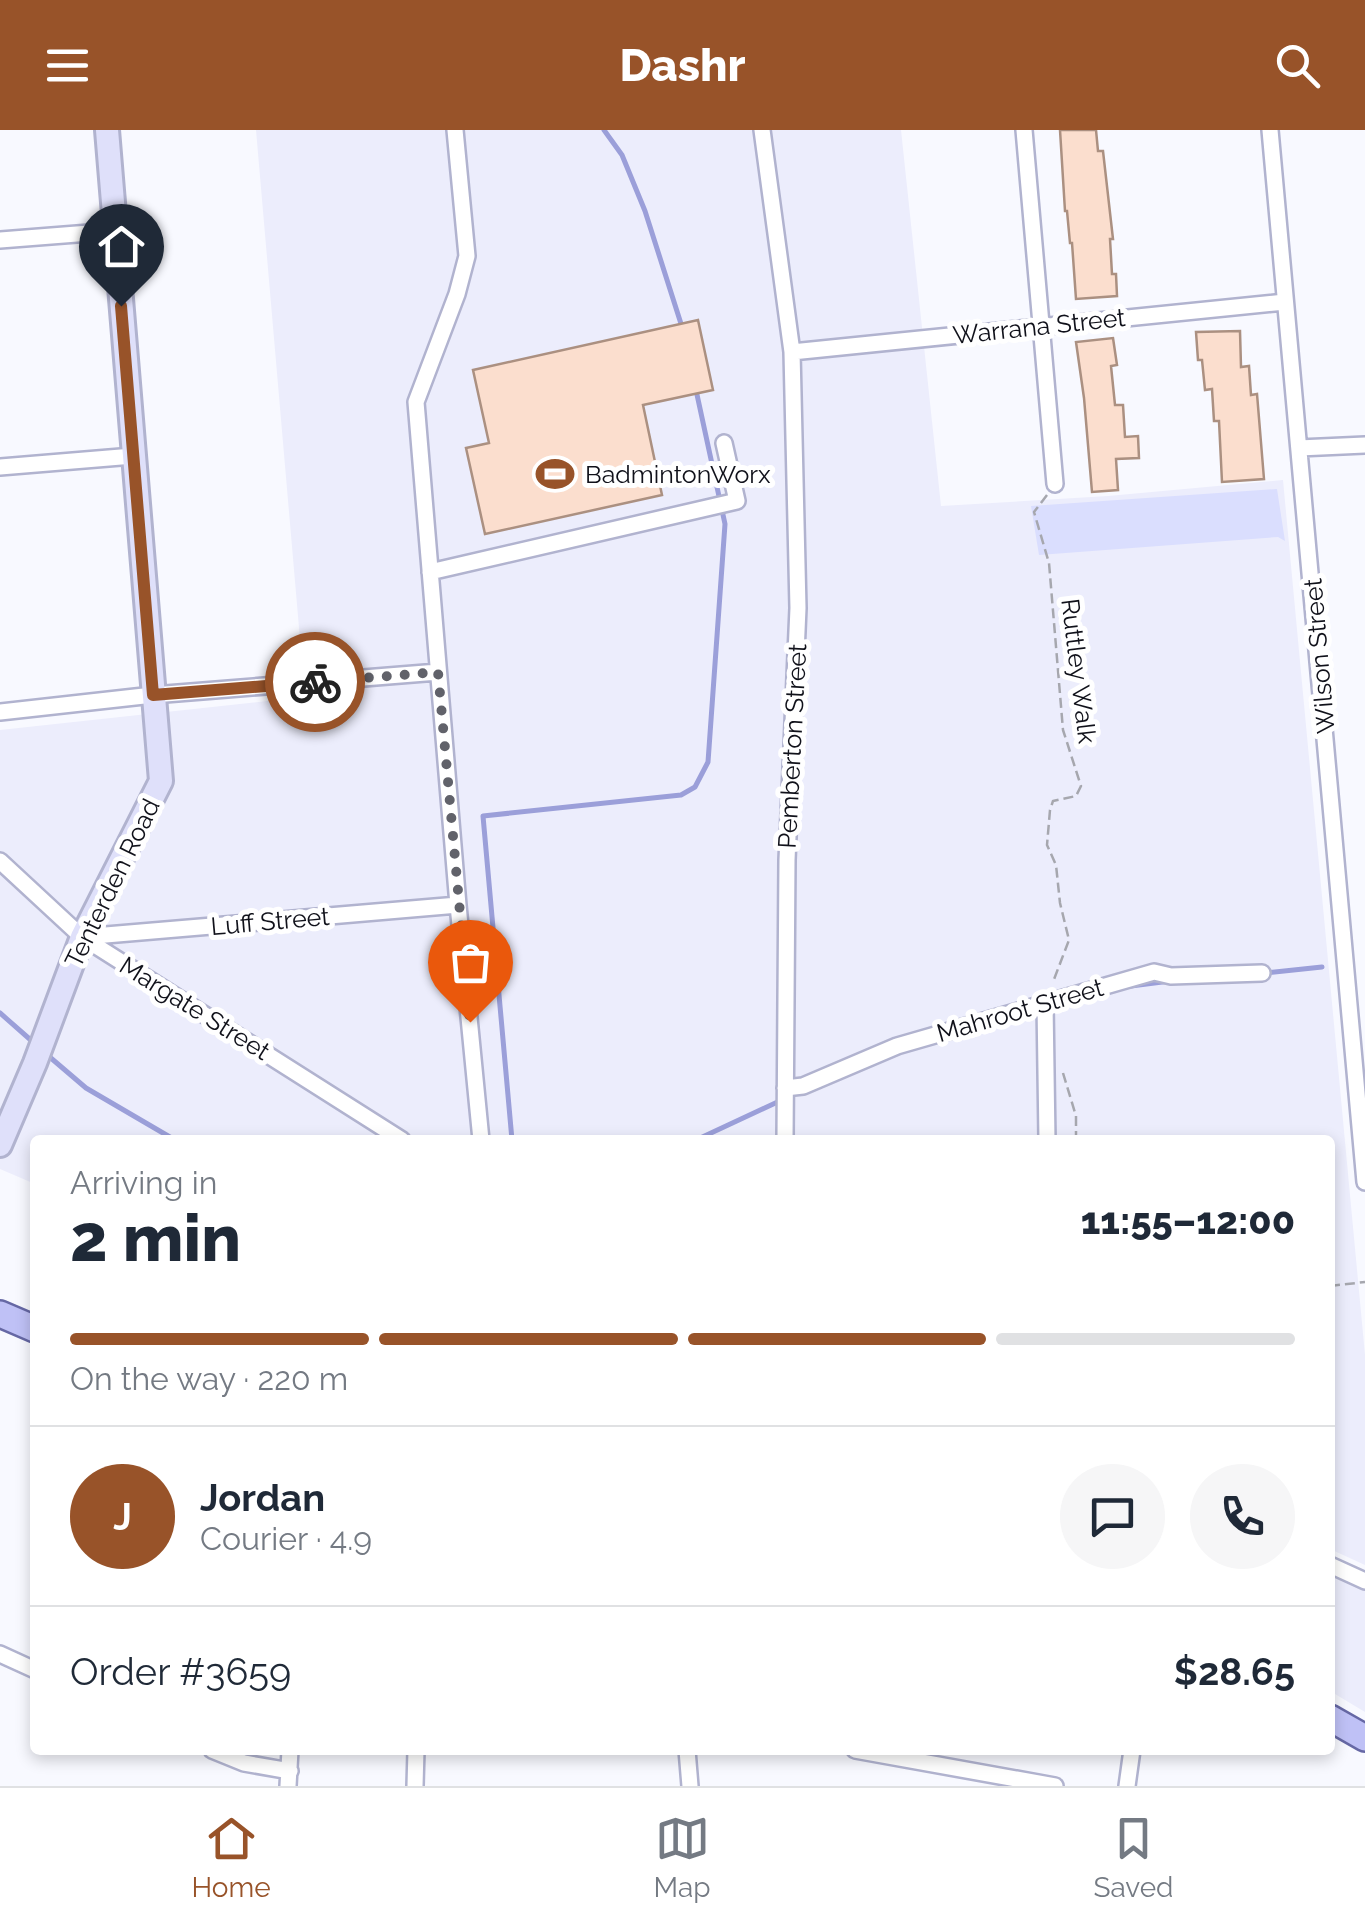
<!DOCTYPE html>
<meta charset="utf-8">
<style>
:root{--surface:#fff;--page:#f6f6f7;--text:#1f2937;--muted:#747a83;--line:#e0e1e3;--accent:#985329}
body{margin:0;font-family:Raleway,sans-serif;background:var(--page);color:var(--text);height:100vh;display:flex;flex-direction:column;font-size:38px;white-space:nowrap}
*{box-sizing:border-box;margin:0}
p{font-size:32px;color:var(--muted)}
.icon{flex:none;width:55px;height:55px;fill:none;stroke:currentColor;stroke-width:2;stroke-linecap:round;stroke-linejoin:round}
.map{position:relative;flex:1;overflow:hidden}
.side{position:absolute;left:30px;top:1005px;width:1305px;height:620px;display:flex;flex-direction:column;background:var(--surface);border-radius:10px;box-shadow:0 5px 15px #0003}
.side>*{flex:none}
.pin{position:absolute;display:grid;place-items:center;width:85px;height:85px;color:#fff;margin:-102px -42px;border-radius:50% 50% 50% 0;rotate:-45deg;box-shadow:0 0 10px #0007}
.pin .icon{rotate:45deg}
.courier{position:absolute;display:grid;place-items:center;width:100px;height:100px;margin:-50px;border:8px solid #985329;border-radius:50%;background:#fff;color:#222;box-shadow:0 2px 12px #0007}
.summary em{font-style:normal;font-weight:800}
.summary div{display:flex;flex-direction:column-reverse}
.summary{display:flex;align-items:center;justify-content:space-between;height:170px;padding:0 40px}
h1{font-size:65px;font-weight:800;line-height:75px}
.bar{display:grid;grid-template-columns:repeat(4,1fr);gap:15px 10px;align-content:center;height:120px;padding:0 40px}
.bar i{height:12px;border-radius:8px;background:var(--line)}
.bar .on{background:var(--accent)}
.bar p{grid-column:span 4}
.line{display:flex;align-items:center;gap:25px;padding:0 40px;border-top:2px solid var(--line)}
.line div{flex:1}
.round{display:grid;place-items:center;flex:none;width:105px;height:105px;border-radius:52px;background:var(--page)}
header{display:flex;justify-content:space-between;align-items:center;height:130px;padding:0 40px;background:var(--accent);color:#fff;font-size:45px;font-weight:800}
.menu{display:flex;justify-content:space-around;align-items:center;height:140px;border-top:2px solid var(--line);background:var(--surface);font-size:28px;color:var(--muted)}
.menu a{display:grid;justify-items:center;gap:5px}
.menu .on{color:var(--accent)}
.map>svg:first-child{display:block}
.built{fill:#ecedfc}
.green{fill:#dadefe}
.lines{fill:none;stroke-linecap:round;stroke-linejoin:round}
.stream{stroke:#9b9fd9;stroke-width:5}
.building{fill:#fbdece;stroke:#ab9081;stroke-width:2.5}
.street-casing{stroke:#b1b3cf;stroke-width:20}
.secondary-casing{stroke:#b1b3cf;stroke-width:28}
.primary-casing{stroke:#6668a5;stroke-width:30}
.path{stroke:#a6a7ae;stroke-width:2.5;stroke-dasharray:10 5;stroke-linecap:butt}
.street{stroke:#fff;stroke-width:15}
.secondary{stroke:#dfe0fa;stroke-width:22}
.primary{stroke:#bfc1f6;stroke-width:25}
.done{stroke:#61626a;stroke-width:10;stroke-dasharray:0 18}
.route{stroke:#985329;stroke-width:12}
.labels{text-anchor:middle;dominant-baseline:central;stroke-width:10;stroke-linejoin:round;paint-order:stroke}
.street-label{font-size:25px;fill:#10111a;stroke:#fff}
.poi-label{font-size:25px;fill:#10111a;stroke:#fff;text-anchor:start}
</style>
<header><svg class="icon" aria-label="menu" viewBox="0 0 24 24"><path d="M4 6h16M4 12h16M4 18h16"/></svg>Dashr<svg class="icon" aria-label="search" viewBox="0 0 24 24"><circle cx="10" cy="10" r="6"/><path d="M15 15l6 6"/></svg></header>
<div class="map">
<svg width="1365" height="1656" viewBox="0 0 1365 1656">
<rect width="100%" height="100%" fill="#f8f9ff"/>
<!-- built -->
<path class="built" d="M256,0H901L941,376L1108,366L1283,350L1365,1225V1435L1330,1419V1010H35V1054L0,1039V600L305,567Z
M1330,1440L1365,1457V1582L1330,1561Z"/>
<!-- green -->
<path class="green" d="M1277,359L1285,411L1278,407L1039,425L1031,376Z"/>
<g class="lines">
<!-- stream -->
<path class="stream" d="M604,0L622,25L645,81L683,200
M1265,843L1322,837
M1131,856L1170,851
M0,883L33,912
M45,923L86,958L175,1010
M512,1010L483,686L681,665L695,657L708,632L725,394L696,260
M696,1010L784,969"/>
</g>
<!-- building -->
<path class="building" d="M1060,0H1096L1098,21H1103L1113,109H1110L1112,144H1116L1117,166L1076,169L1072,113H1070L1067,81H1065Z
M698,190L713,260L643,275L662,365L485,404L466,318L489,313L473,240Z
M1240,201L1241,237L1249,236L1251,265L1257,264L1264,349L1222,352L1219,291H1214L1212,259L1205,260L1202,230H1198L1196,202Z
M1113,208L1117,235L1111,236L1115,275H1123L1125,307L1138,306L1139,328L1116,329L1118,360L1092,362L1084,268L1076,212Z"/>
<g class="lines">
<!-- street casing -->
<g class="street-casing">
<path id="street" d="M455,0L467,126L457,164L416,272L458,775L481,1010
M762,0L792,222L798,478L787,730L785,1010
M1024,0L1055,354
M1270,0L1365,1052
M0,110L115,101
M792,222L1285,172
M1299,318L1365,315
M0,337L133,326
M430,442L737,371L724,313
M0,582L153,565L438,542
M0,731L82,807L402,1010
M82,807L458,775
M1045,873L1047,1010
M785,958L803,956L897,916L1154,842L1171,846L1262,843
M1330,1435L1365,1451
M0,1524L35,1540
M212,1620L244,1633L290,1641
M687,1620L690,1656
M855,1620L1055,1656
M288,1656L290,1620
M415,1656L416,1620
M1127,1656L1132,1620"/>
</g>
<!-- secondary casing -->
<g class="secondary-casing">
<path id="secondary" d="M0,1015L35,933L82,807L161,651L107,0"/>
</g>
<!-- primary casing -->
<g class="primary-casing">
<path id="primary" d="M0,1184L35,1199
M1330,1588L1365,1608"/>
</g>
<!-- path -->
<path class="path" d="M1047,365L1034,382L1049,433L1063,600L1081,656L1076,666L1053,671L1050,680L1047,715L1056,735L1060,773L1069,810L1053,852
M1063,943L1076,986V1010
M1330,1156L1365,1152"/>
<!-- street -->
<use href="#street" class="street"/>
<!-- secondary -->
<use href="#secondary" class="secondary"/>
<!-- primary -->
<use href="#primary" class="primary"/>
</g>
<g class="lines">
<!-- done -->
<path class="done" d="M315,552L438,542L470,892"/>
<!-- route -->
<path class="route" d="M121,176L153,565L315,552"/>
</g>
<!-- icons -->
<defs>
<g id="stadium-bare" transform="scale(3)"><path d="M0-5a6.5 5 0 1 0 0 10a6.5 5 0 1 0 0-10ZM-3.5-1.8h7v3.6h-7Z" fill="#985329" stroke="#fff" stroke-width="2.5" paint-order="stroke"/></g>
</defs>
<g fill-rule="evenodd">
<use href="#stadium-bare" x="555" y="344"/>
</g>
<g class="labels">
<!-- street labels -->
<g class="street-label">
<text transform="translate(1039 196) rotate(-6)">Warrana Street</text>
<text transform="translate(1319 526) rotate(-95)">Wilson Street</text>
<text transform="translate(1079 541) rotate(83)">Ruttley Walk</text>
<text transform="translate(792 616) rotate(-87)">Pemberton Street</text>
<text transform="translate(112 753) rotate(-64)">Tenterden Road</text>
<text transform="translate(270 791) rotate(-5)">Luff Street</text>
<text transform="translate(195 878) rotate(32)">Margate Street</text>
<text transform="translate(1020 880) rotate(-16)">Mahroot Street</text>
</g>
<!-- poi labels -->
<g class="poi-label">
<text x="585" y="344">BadmintonWorx</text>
</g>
</g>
</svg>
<div class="pin" style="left:470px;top:892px;background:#ea580c"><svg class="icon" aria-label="bag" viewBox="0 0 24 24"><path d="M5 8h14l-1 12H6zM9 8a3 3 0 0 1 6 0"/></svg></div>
<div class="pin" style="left:121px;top:176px;background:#1f2937"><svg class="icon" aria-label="home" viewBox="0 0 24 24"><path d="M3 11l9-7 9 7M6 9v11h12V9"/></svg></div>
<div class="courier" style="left:315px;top:552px"><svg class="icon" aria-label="bike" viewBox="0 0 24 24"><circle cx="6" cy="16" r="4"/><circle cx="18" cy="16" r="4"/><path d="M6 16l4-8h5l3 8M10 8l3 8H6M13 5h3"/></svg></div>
<section class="side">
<div class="summary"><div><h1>2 min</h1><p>Arriving in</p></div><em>11:55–12:00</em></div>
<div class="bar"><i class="on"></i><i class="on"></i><i class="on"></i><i></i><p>On the way · 220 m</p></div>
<div class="line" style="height:180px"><b class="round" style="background:var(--accent);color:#fff">J</b><div><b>Jordan</b><p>Courier · 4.9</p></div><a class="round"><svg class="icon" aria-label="chat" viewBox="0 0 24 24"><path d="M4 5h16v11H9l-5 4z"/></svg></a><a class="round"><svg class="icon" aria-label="phone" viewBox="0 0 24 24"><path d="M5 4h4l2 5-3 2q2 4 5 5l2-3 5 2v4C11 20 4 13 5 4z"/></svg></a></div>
<div class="line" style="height:130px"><div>Order #3659</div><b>$28.65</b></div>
</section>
</div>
<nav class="menu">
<a class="on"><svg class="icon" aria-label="home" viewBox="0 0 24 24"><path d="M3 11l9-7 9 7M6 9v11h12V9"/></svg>Home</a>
<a><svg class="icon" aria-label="map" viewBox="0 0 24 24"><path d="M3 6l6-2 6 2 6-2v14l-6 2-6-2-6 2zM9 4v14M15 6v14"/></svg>Map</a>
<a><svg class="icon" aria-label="saved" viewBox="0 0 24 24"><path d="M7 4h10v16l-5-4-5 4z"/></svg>Saved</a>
</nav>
